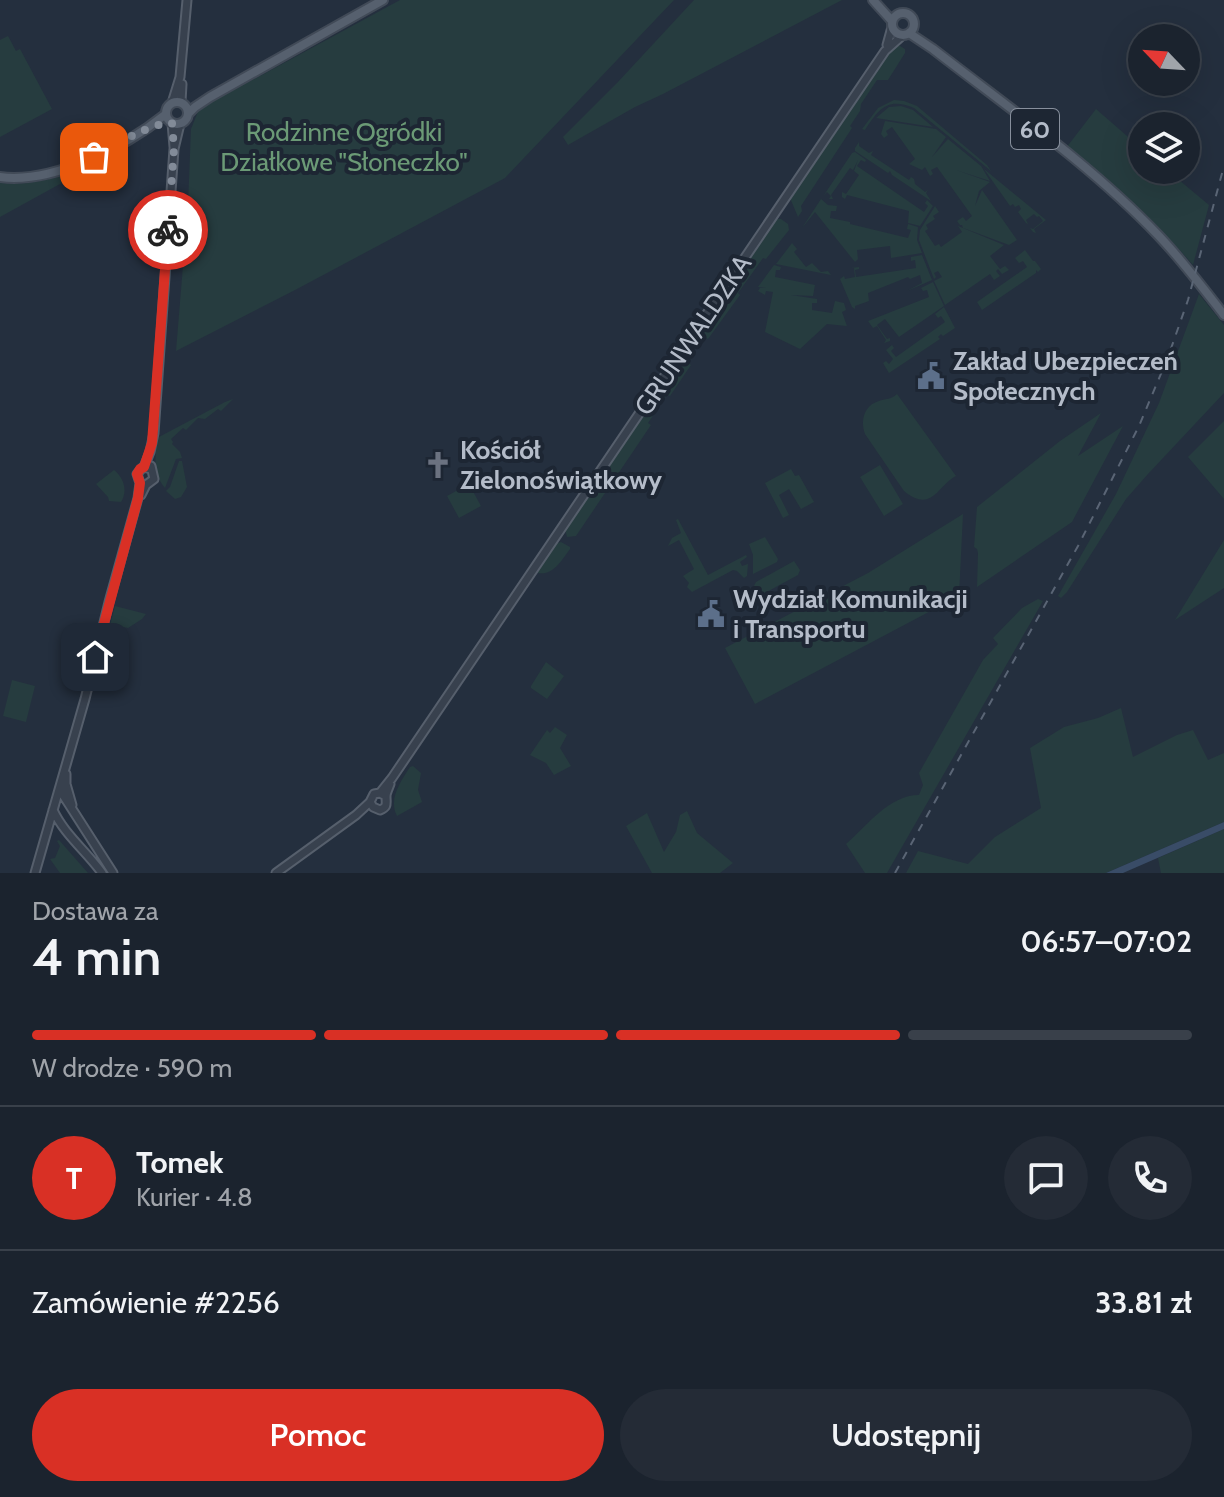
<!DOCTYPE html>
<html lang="pl">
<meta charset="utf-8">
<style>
:root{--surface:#1b232e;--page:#242b36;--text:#f1f3f6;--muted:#a0a4aa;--line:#39404a;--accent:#d93025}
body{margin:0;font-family:Cabin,sans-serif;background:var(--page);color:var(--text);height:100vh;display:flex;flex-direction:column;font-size:30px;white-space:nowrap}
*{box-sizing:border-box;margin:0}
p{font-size:26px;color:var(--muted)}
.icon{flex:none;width:44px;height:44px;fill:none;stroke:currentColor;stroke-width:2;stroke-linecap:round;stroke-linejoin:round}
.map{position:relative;height:873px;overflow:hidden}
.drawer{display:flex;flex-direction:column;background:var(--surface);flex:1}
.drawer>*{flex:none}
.needle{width:52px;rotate:295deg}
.buttons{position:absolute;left:1128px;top:24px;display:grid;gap:16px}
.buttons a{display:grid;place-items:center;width:72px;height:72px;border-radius:50%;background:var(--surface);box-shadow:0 8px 32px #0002,0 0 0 2px var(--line);font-size:40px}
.pin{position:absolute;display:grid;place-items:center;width:68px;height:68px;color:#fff;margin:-34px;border-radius:16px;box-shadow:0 4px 12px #0006}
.courier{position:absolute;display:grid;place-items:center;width:80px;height:80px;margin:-40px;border:6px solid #d93025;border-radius:50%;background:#fff;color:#222;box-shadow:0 2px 10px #0007}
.summary em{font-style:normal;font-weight:600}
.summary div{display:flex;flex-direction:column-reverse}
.summary{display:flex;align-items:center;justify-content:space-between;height:136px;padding:0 32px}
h1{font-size:52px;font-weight:600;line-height:60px}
.bar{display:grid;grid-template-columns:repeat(4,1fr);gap:12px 8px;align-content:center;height:96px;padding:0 32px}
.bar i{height:10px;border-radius:6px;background:var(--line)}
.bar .selected{background:var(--accent)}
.bar p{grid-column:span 4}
.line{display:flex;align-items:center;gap:20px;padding:0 32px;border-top:2px solid var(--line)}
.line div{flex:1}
.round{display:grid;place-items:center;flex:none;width:84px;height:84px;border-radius:42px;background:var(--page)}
.action{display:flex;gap:16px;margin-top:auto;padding:16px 32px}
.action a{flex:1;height:92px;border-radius:48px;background:var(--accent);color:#fff;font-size:32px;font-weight:600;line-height:92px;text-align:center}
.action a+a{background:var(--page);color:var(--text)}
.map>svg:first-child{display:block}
.green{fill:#263c3f}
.water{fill:#394c67}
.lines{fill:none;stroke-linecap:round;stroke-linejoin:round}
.tertiary-casing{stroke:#565f6c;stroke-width:11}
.primary-casing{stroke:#414a57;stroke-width:12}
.tertiary{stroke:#38414e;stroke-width:7}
.primary{stroke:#56606e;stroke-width:8}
.rail{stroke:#5a6575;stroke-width:2;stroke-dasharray:8 8;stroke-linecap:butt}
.done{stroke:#828b98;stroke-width:8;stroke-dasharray:0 14.4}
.route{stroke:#d93025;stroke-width:10}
.labels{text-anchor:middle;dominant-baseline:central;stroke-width:8;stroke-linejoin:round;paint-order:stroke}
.shield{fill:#1d2633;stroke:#878f9c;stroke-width:2}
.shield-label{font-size:24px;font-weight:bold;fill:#b4bcc9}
.park-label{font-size:26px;fill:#6b9a76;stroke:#1d2633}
.street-label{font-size:26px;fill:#b4bcc9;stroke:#1d2633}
.poi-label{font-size:26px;font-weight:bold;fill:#b4bcc9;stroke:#1d2633;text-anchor:start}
</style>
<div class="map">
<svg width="1224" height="873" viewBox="0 0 1224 873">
<rect width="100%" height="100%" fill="#242f3e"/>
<!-- green -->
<path class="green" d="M400,0H674L505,178L297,289L176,351L188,205L191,129L199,109Z
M694,0H842L663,94L635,107L568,145L563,137L617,83Z
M8,36L16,51L20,49L52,109L0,137V40Z
M895,43L905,49V53L888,80H877L861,104L860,111L850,126L852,128L801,206L802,211L798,217L790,198L819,152Z
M894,100L904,101L917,106L987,165L991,171L914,108C887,97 879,109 865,130L862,129L878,108Z
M901,106L913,110L933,127L876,118L889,107Z
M1096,109L1142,149V170H1167L1209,205L1193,265C1155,221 1112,184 1066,148Z
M885,121L936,129L946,137L932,157L948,139L981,166L990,181L956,170L990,182L979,191L975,206L982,190L1017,240L1009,245L966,229L963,228L962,225H960L957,221L963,217L966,221L972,216L937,167L931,170L933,174L930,176L925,167L922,170L909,164L915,159L892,127L886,131L888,135L884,138L881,134Z
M859,142V146L869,153L873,151L871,155L909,180L911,177L914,179L915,184L925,192L928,190L926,193L931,201L892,175L890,171L888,173L855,151V148Z
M855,152L866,160L865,162L861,160L857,166L924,212L928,206L925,203L927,200L933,206L920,226L908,223L909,211L847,195L845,199L842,197V192L846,194L859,175L854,171L858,160L853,170L850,168L831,195L833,199H829L831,196L827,192L824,195L852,153Z
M984,169L1046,220L1034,229L1036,233L1033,232L1030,228L1033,229L1043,221L1039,216L1037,217L1034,214L1026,220L1028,224L1026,223L1018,212L1021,209L1019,205L1015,207L1013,204L1010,206Z
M79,171L80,173L0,217V183C28,186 52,179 79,171Z
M821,199L828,205L837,206L836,211H831L830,218L850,222V224L908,238L911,230L907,229L908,224L918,227L917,240L922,253L891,258L890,246L857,250L858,259L855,262L815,212L802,228Z
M935,206L939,212L933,216L935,219L926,225L928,229L925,231L935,246L939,244L941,247L962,232L958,226L1004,245L990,256L1000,269L1005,266L1009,270L1002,274L998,269L996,271L1000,276L994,280L990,274L945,305L934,281L942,277L938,271L934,273L936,277L934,279L919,240L920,230Z
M776,219H781L788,224L789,230L766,259L763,258L738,293L740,295L708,339L705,337L697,349L695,348L692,352L694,354L688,363L691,365L670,396L667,395L648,423L651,425L576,536L567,537L565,529Z
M792,243L797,249L794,252L806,267L812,263L821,272L828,271L831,275L776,264Z
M1025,250L1033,261H1035L1041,269L1038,272L1036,270V273L982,310L977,302L1027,267L1023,261L1019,263L1015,258Z
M922,255L932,280L907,291L922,283L920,275L910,279L908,277L868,293L869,301L855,306V309L852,307L840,279L844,276L845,279L855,277L854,268H851L859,267V269L855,270L856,277L916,268L915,260L911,261V257Z
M774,265L781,267L780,270H776L775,277L815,285L813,296L791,295L817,299V303H812V310L832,313L835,301L844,303L846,310L842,312L847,326L827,324L800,349L765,332L773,292L766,291L765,295L758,291L760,288H766L758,287Z
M933,282L944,306L899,337L885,319L877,325L887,339L890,338V341L884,343L886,340L877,326L873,328L868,321L929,297L927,290L923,291L921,288Z
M1199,294L1224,325V393L1148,474L1126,499L1067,592L1061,598L1058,596L1116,494L1159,403Z
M944,307L955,328L943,336L941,334L938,337L940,339L889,373L883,363L886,361L889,364L893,359L886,350L892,345L894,348L891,351L896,357L945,322L941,316L938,318L935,314Z
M897,394L956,476C938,485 932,514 904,491L865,434C860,421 864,405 879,401C888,398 890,400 897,394Z
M233,399L221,411L218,409L205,419L198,418L186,430L183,428L171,439L173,442L172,444L180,452L182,458L176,459L165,488C153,474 155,456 157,438L225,402Z
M1101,413L1078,456L1123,426L1072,522L977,587L978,553L977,549L974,547L977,507L1060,441Z
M1224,421V499L1188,457Z
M179,461H182L187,487L181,497L175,499L166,491L170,487Z
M880,465L903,504L884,516L860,477Z
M791,469L795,476L799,475L814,502L801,509L789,489L779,495L789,515L783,518L765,483Z
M114,470C124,478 128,491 121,502L109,501L108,497L96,484Z
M469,484L481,506L459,518L447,496Z
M963,514L959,596L755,704L725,648L868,573Z
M678,519L708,575L746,555L747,557L740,562L742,566L748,564L747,576L744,578L737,571L733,570L692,592L687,587L689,583L683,576L694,569L679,540L668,546L672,538L681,533L676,520Z
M765,537L778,559L777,562L753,574V555L749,544Z
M1224,540V588L1175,620Z
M561,542L570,547V549C562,560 553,576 538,573C540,562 550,545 561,542Z
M794,561L800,570L798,575L759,596L754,586L756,582Z
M1038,599L1043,601L887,873H865L846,844C867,826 889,795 919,795L923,785L919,773L983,660L998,644L993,638L1022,608Z
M115,606L146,614L142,619L128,628L118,626C108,630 107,640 108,649H105L93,690Z
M546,662L564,676L547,699L531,688V686Z
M12,680L35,686L26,722L3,716Z
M1121,708L1133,757L1177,735L1193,730L1208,760L1224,753V822L1106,873H906L918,851L968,864L995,837L1041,808L1030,748L1064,727L1098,718Z
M555,727L567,735L560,748L571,766L554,775L546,763L530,755L547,730L550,733Z
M413,766L421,773L418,790L422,802L397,816C388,799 401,781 410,767Z
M687,811L697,833L733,863L720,873H652L626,826L647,813L664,852L676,832L680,815Z
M1224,829V873H1161L1158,858Z
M59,840L88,873H60L50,859L55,858L60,846L57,841Z"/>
<!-- water -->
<path class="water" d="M1224,822V829L1123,873H1106Z"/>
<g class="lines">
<!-- tertiary casing -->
<g class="tertiary-casing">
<path id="tertiary" d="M887,45L892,27
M181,102L182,84
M172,103L180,77L187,0
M172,123L174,147
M144,467L150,452L154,433L174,149L180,124
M141,495L146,485L154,479L151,466
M66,774V784L72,805
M60,788L63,795L113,873
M380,793L392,778L885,51L903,35
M386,796L380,793L374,794L370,802L373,807L380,810C388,807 386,804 386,796C386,793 389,787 390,784
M53,810C64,834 87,852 102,873
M35,873L85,699L109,602L138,498L140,483L137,474L143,467L151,469
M276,873L356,815L370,802"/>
</g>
<!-- primary casing -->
<g class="primary-casing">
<path id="primary" d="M873,0L892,21
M892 24a11 11 0 1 1 22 0a11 11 0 1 1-22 0Z
M909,33L933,49C1009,108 1091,165 1158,235C1182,260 1203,288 1224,315
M166 113a11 11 0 1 1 22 0a11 11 0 1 1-22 0Z
M188,114L195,107L210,97L383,0
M0,177C53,184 125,147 166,114"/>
</g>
<!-- tertiary -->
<use href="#tertiary" class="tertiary"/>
<!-- primary -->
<use href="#primary" class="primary"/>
<!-- rail -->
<path class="rail" d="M895,873L1078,546L1139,426L1168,357L1188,300L1224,166"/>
</g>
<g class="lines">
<!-- done -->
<path class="done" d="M94,157C115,146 149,123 172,123L174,149L168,230"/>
<!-- route -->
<path class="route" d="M95,657L138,498L140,483L137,474L140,469L144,467L152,443L168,230"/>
</g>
<!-- icons -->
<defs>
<g id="civic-bare" transform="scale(2.16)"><path d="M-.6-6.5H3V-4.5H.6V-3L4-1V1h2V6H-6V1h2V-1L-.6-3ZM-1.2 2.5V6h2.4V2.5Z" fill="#5c6f8a" stroke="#1d2633" stroke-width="2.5" paint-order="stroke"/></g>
<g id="church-bare" transform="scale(2.16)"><path d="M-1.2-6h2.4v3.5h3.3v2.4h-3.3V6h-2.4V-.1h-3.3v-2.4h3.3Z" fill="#6b7280" stroke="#1d2633" stroke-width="2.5" paint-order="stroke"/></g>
</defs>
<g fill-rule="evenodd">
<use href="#civic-bare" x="931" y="376"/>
<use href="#church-bare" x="438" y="465"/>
<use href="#civic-bare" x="711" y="614"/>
</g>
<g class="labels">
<!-- shield labels -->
<rect class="shield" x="1011" y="109" width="48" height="40" rx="6"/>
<g class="shield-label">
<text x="1035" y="129">60</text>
</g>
<!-- park labels -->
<g class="park-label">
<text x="344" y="132">Rodzinne Ogródki<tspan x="344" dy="30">Działkowe "Słoneczko"</tspan></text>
</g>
<!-- street labels -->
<g class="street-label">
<text transform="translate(693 335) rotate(-56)">GRUNWALDZKA</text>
</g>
<!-- poi labels -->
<g class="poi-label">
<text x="953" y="361">Zakład Ubezpieczeń<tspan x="953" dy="30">Społecznych</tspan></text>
<text x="460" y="450">Kościół<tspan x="460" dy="30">Zielonoświątkowy</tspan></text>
<text x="733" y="599">Wydział Komunikacji<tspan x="733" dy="30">i Transportu</tspan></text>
</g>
</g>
</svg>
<div class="buttons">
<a><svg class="needle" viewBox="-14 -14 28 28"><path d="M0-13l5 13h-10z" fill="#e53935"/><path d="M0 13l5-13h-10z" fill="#a0a4aa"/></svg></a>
<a><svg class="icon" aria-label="layers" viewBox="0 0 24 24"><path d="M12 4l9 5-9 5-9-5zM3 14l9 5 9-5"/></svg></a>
</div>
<div class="pin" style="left:94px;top:157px;background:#ea580c"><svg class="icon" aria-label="bag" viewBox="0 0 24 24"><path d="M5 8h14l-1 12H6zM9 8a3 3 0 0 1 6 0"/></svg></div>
<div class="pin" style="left:95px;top:657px;background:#1f2937"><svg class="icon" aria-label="home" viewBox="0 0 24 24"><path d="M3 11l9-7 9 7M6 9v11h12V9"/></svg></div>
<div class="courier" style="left:168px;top:230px"><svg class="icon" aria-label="bike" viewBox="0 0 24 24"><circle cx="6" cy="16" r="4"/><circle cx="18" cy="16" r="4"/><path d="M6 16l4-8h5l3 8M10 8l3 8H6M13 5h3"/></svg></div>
</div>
<section class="drawer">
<div class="summary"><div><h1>4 min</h1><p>Dostawa za</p></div><em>06:57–07:02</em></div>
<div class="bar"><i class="selected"></i><i class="selected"></i><i class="selected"></i><i></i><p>W drodze · 590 m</p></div>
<div class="line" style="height:144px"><b class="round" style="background:var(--accent);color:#fff">T</b><div><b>Tomek</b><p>Kurier · 4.8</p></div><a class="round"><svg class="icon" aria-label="chat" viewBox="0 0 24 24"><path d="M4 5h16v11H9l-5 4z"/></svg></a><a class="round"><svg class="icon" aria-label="phone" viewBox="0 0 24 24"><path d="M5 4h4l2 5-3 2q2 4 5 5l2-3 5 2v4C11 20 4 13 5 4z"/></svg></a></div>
<div class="line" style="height:104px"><div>Zamówienie #2256</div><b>33.81 zł</b></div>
<div class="action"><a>Pomoc</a><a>Udostępnij</a></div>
</section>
